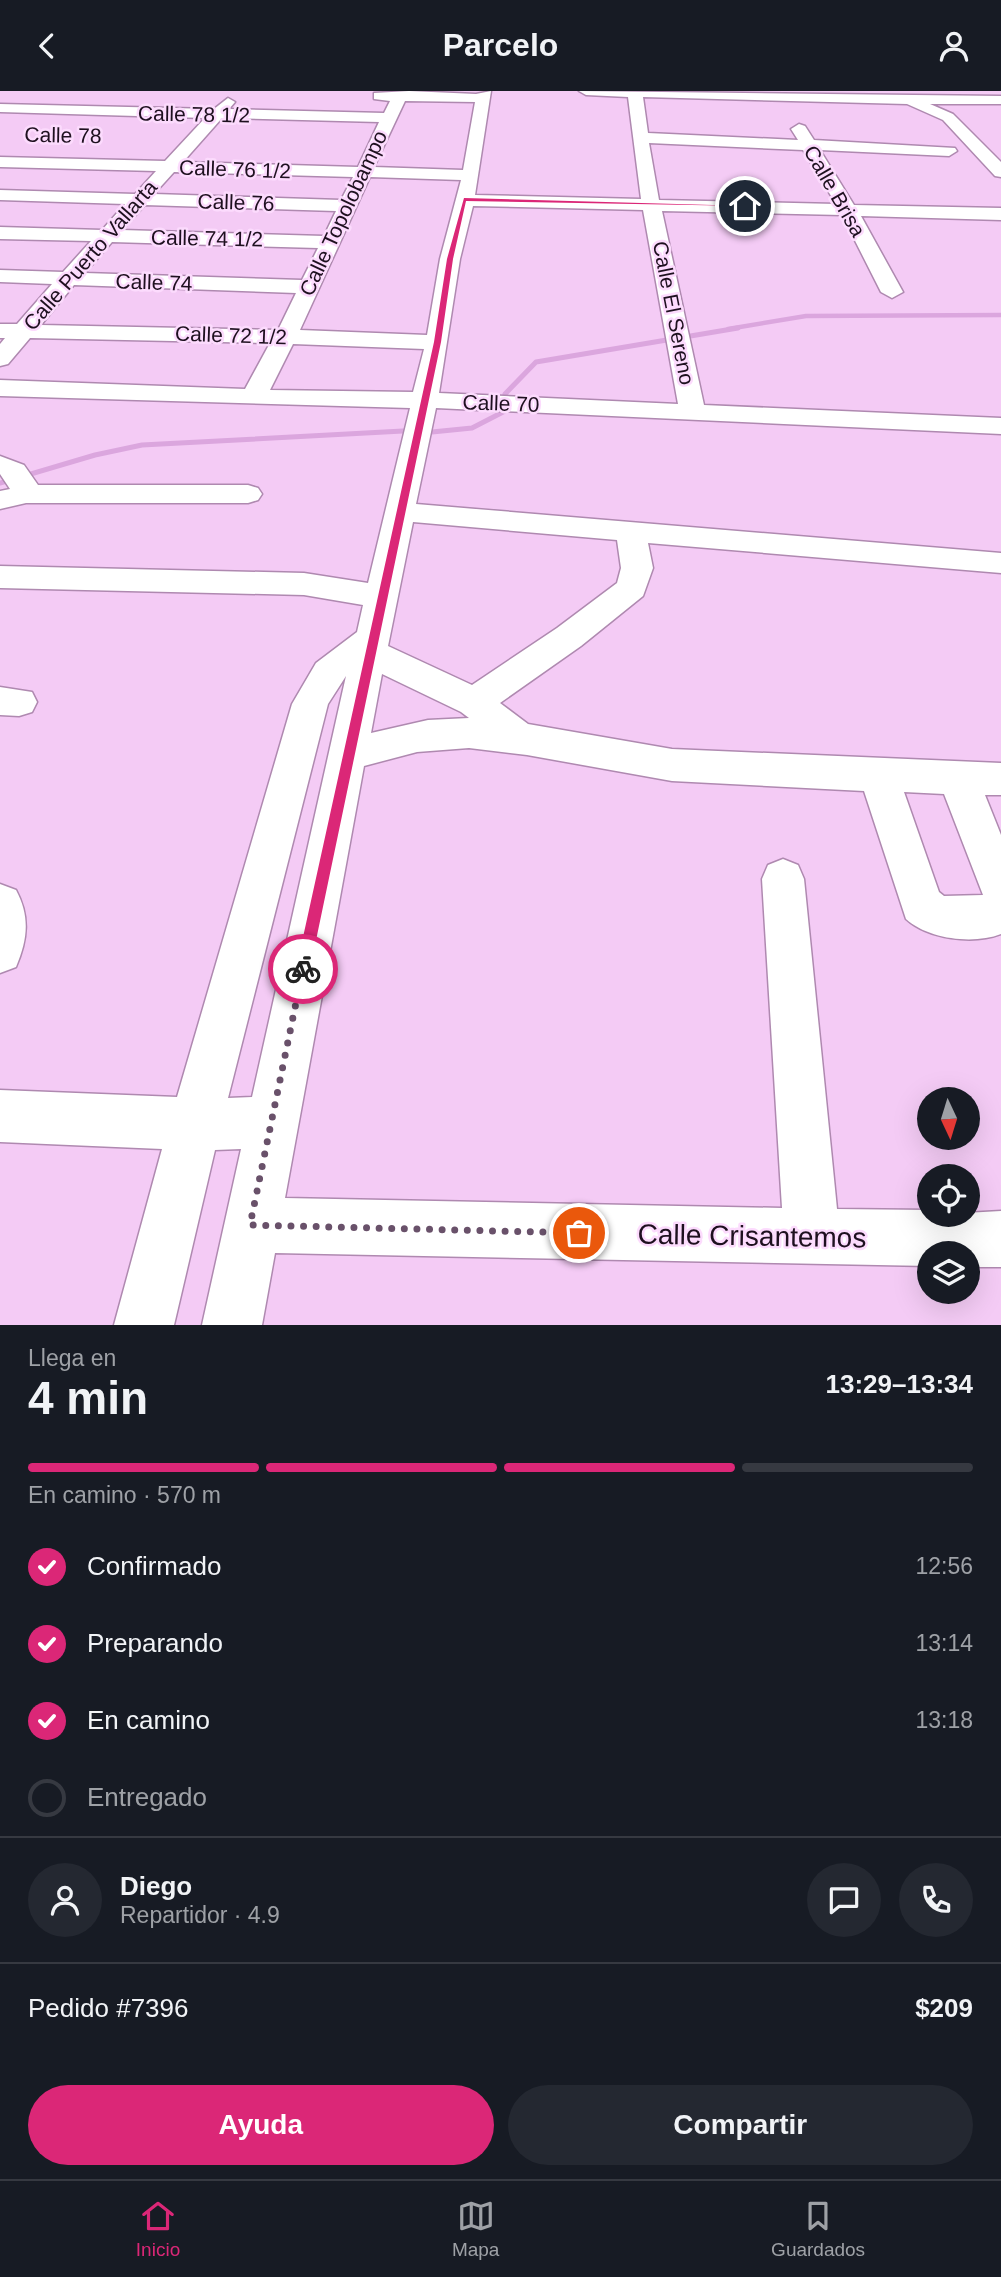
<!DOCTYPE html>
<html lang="es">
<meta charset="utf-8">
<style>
:root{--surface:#171b24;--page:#242831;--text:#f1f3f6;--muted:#9ea1a6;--line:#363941;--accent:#db2777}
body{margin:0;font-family:Arial,sans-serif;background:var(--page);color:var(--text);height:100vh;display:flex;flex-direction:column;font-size:26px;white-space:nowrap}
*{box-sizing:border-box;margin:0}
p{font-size:23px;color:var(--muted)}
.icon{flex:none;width:38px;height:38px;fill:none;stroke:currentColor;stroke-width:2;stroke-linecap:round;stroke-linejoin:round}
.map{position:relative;height:1234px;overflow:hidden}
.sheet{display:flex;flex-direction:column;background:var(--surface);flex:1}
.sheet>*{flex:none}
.needle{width:46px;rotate:176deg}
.buttons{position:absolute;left:917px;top:996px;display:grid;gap:14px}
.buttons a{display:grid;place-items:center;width:63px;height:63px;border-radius:50%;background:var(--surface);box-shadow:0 7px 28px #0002;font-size:35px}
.pin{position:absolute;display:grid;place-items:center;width:60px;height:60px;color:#fff;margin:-30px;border:4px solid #fff;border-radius:50%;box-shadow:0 2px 7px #0007}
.courier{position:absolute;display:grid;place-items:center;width:70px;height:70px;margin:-35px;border:5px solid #db2777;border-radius:50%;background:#fff;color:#222;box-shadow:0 2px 9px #0007}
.head em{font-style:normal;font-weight:700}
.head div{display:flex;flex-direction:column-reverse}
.head{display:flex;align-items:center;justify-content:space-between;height:119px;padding:0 28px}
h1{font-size:46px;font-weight:700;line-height:52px}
.bar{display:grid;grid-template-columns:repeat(4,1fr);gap:10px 7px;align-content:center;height:84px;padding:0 28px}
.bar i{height:9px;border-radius:5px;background:var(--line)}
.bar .active{background:var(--accent)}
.bar p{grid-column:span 4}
.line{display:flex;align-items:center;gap:18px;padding:0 28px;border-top:2px solid var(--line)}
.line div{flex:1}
.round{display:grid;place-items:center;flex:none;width:74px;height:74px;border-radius:37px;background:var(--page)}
ol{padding:0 28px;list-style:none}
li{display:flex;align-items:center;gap:21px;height:77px}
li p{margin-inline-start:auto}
li .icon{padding:7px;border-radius:50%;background:var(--accent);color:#fff;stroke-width:4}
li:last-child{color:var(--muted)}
li i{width:38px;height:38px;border:4px solid var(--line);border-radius:50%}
.action{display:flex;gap:14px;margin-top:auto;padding:14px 28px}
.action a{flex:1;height:80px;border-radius:42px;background:var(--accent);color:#fff;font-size:28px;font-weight:700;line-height:80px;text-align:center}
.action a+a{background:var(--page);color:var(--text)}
header{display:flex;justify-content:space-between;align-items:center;height:91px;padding:0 28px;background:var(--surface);font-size:32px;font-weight:700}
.tab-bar{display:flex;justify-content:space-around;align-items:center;height:98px;border-top:2px solid var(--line);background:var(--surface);font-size:19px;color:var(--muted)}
.tab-bar a{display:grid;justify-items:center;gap:4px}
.tab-bar .active{color:var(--accent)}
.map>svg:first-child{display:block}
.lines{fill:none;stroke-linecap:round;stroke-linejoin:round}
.stream-far1{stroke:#dba6de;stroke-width:4.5}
.stream{stroke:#dba6de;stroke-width:5}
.minor-casing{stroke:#af89b0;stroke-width:3}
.minor{fill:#fff;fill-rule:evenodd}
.route{fill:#db2777}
.done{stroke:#69516a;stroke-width:7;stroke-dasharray:0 12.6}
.labels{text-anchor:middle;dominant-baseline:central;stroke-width:5;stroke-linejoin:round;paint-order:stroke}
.far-street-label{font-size:21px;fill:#1e101f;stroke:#fcdbfd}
.near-street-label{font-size:28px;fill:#1e101f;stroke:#fcdbfd}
</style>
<header><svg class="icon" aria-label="back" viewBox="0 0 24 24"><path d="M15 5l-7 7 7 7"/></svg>Parcelo<svg class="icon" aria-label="person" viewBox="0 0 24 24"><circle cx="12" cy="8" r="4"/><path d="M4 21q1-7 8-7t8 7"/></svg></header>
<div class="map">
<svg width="1001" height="1234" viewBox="0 0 1001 1234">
<rect width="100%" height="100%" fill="#f4cbf5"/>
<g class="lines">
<!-- stream-far1 -->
<path class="stream-far1" d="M728,238L806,225L1001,224"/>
<!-- stream -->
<path class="stream" d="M505,303L536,271L738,237
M432,341L472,337L507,319
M0,392L95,364L142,354L403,340"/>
<!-- minor casing -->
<g class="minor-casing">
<path id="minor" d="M409,0L476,3L491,0L475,104L641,108L628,6L586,4L579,0L1001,5V13H930L953,23L1001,71V86L995,85L943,29L907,13L643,6L648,42L798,49L791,38L799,33L805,35L814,49L955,57L957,60L949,65L820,59L854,114L1001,117V129L861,125L903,201L892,207L881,201L842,124L662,120L704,314L1001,327V343L436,317L416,413L1001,462V482L648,452L653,477L643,505L581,555L500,612L528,633L672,658L1001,672V704H985L1001,744V843C973,854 928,848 906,828L864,700L672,690L527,664L469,657L417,661L364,675L285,1107L782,1117L762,788L768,774L783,768L798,774L804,788L837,1118L929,1119V1124L1001,1120V1176H968V1162H929V1175L275,1162L262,1234H202L241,1058L215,1059L174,1234H114L162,1058L0,1051V999L177,1006L292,613L316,572L357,541L363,514L304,504L0,497V475L304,482L368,492L410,317L0,305V289L245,298L270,252L30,247L8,273L0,275V253L5,247H0V233H17L52,193L0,191V179L63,181L91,150L0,148V136L102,139L125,113L0,109V99L135,103L156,80L0,76V66L165,70L205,27L0,21V13L214,18L228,7L235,11L229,18L384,22L390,10L374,8V2ZM405,10L475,11L463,79L374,76ZM222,27L379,31L358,76L183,71ZM649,52L803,59L836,113L659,109ZM174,81L353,86L341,109L154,103ZM370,86L461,89L440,168L427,244L300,239ZM145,114L336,120L324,145L122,139ZM473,115L643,119L678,313L439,302L460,168ZM112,151L318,157L302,189L85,182ZM74,194L296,202L278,239L41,234ZM293,253L424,258L413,301L270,299ZM413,431L617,449L621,477L617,492L557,537L472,594L388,555ZM382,583L461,621L469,627L428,629L371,642ZM346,585L252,1006L228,1007L328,613ZM904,701L944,703L983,804L944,805L939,801Z
M0,365L24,374L38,394H248L258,397L262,403L258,409L248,412H26L0,418V400L10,398L0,383Z
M0,596L32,601L37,611L32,621L19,625L0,624Z
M0,793L16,799C30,825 28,848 16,876L0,882Z"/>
</g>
<!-- minor -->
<use href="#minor" class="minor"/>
</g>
<!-- route -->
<path class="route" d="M464,107L748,115L466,110L453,168L441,251L310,878L303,885L296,878L434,251L447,168Z"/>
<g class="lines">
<!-- done -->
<path class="done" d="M303,878L250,1134L579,1142"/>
</g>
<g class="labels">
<!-- far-street labels -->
<g class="far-street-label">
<text transform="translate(194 23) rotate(1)">Calle 78 1/2</text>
<text transform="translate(63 44) rotate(1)">Calle 78</text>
<text transform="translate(235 78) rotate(2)">Calle 76 1/2</text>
<text transform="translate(835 100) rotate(60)">Calle Brisa</text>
<text transform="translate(236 111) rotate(2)">Calle 76</text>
<text transform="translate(343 122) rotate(-65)">Calle Topolobampo</text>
<text transform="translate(207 147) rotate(1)">Calle 74 1/2</text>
<text transform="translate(90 164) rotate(-49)">Calle Puerto Vallarta</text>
<text transform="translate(154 191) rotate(2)">Calle 74</text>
<text transform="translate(674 222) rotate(79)">Calle El Sereno</text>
<text transform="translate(231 244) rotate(2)">Calle 72 1/2</text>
<text transform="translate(501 312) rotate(2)">Calle 70</text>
</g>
<!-- near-street labels -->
<g class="near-street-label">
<text transform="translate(752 1145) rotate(1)">Calle Crisantemos</text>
</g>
</g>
</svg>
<div class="buttons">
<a><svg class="needle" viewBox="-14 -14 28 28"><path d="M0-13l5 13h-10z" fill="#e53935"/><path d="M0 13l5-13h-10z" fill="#9ea1a6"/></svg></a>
<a><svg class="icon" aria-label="locate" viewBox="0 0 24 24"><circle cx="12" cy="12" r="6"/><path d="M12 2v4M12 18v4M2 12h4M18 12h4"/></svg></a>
<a><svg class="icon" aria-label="layers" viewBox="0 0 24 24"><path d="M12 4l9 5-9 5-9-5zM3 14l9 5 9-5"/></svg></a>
</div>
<div class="pin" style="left:579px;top:1142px;background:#ea580c"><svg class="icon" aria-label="bag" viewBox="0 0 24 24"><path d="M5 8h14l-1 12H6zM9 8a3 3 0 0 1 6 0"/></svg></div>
<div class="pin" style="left:745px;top:115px;background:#1f2937"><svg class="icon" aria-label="home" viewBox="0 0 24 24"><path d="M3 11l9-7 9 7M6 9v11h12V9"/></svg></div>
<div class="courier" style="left:303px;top:878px"><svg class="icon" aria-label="bike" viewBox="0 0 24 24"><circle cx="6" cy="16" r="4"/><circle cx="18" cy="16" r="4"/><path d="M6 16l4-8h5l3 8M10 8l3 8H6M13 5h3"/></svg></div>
</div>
<section class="sheet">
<div class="head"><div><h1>4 min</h1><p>Llega en</p></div><em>13:29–13:34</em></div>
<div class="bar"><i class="active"></i><i class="active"></i><i class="active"></i><i></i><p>En camino · 570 m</p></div>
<ol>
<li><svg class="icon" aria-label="check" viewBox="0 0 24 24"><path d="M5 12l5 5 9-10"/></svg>Confirmado<p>12:56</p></li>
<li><svg class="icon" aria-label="check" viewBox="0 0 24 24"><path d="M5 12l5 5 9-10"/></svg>Preparando<p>13:14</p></li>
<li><svg class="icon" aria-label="check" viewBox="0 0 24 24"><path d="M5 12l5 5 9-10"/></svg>En camino<p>13:18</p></li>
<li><i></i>Entregado</li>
</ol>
<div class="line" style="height:126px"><a class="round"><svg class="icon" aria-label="person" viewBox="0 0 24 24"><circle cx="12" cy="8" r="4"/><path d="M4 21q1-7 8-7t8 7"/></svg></a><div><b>Diego</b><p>Repartidor · 4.9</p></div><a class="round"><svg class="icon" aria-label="chat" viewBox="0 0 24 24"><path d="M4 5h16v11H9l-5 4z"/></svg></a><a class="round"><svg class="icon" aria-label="phone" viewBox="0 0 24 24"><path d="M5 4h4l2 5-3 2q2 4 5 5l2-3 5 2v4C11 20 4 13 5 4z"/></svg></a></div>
<div class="line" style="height:91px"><div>Pedido #7396</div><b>$209</b></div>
<div class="action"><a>Ayuda</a><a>Compartir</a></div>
</section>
<nav class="tab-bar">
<a class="active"><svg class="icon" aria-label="home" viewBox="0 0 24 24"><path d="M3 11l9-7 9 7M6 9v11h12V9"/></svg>Inicio</a>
<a><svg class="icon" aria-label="map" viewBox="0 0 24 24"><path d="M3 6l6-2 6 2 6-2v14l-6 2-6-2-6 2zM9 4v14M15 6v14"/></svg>Mapa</a>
<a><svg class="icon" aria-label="saved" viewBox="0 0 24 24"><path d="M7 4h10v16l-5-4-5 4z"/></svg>Guardados</a>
</nav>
